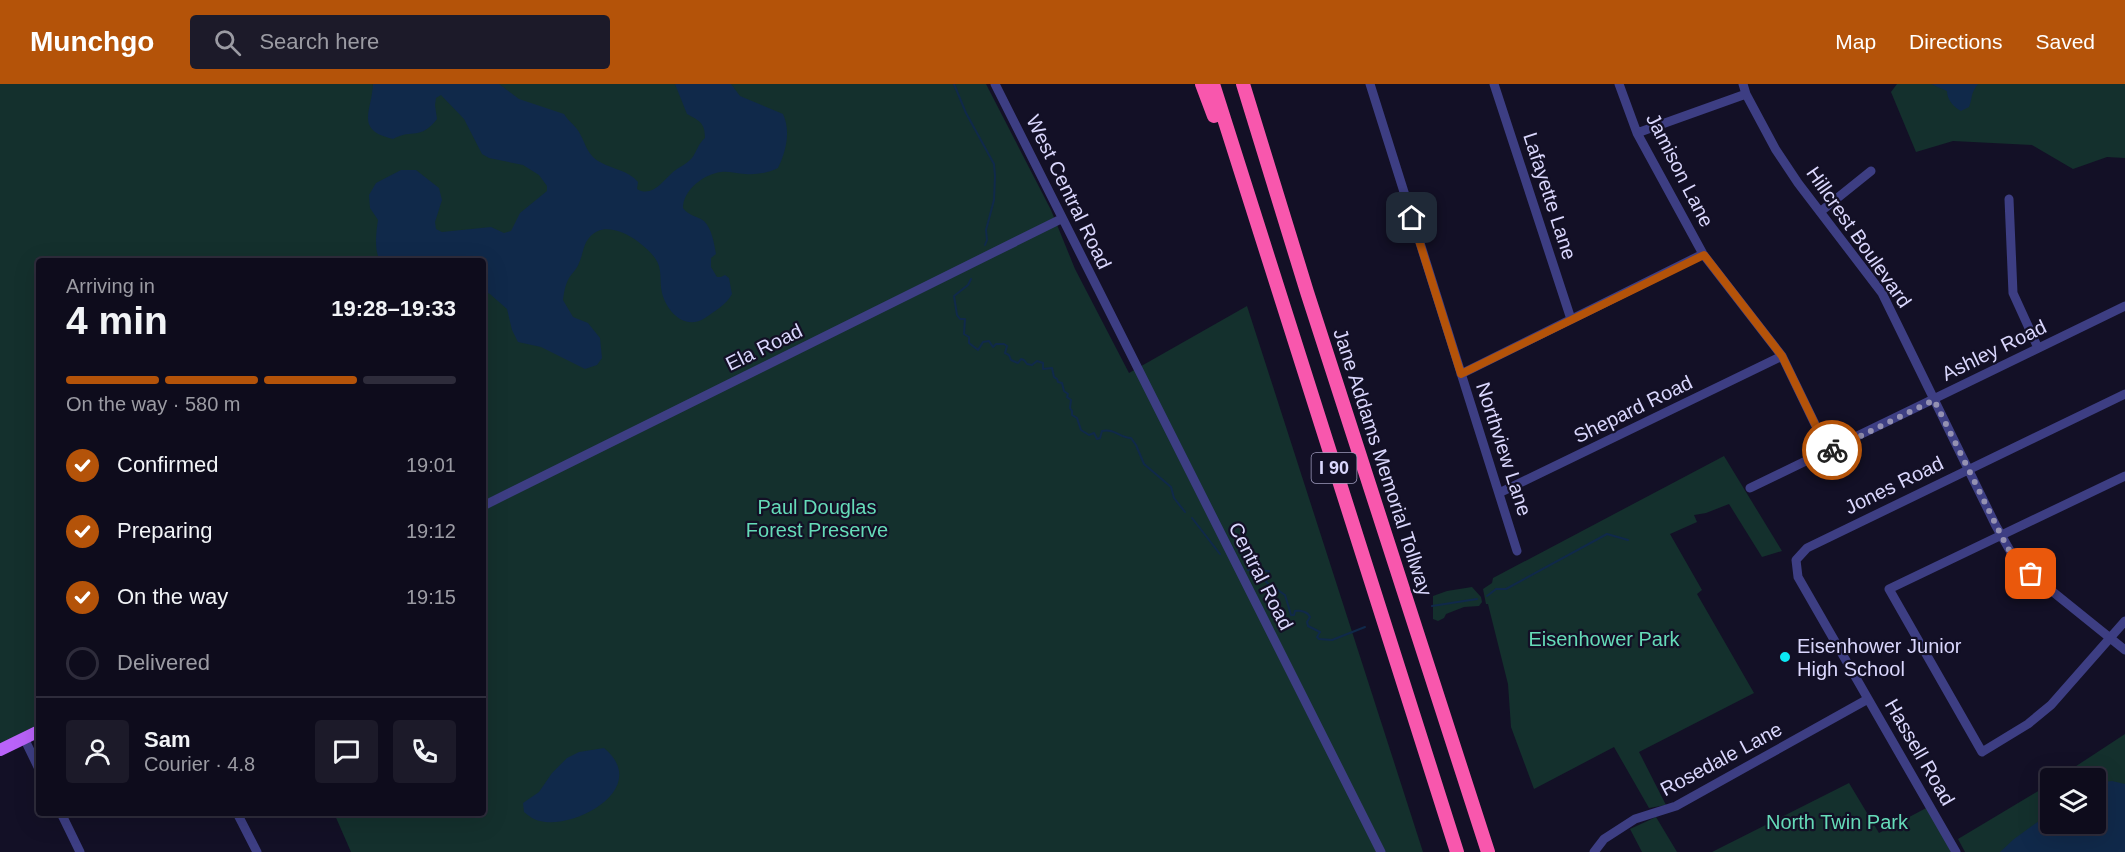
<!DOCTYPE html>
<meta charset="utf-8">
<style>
:root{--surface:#0e0c1c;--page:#1c1a29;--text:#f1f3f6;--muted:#9b9ba3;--line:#2e2c3b;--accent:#b45309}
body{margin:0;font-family:Arial,sans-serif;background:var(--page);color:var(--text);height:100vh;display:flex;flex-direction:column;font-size:22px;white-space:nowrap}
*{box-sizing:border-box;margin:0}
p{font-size:20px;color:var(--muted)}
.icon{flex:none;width:33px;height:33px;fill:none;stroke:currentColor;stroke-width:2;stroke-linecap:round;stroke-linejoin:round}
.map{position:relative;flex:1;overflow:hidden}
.side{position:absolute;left:36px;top:174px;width:450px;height:558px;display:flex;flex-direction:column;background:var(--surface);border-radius:6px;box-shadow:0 6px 24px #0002,0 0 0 2px var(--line)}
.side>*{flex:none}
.tools{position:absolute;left:2040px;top:684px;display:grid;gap:12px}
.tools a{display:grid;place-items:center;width:66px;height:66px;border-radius:6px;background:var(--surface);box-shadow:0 6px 24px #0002,0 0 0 2px var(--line);font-size:30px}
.pin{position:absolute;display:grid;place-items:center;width:51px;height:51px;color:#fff;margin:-26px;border-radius:12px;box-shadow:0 3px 9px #0006}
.courier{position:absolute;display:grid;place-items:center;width:60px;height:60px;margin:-30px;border:4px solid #b45309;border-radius:50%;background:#fff;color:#222;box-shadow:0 2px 8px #0007}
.headline em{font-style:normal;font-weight:800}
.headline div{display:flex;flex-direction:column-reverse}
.headline{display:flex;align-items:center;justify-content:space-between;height:102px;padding:0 30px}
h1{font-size:39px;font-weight:800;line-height:45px}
.bar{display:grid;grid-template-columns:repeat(4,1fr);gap:9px 6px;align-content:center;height:72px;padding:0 30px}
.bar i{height:8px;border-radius:4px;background:var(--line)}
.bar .on{background:var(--accent)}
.bar p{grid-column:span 4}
.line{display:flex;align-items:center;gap:15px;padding:0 30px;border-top:2px solid var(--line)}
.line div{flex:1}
.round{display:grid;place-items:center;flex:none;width:63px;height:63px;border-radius:6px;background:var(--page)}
ol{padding:0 30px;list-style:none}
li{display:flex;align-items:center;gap:18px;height:66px}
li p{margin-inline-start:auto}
li .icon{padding:6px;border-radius:50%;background:var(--accent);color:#fff;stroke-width:4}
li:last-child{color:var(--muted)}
li i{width:33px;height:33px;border:3px solid var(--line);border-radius:50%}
header{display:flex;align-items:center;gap:36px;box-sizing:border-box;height:84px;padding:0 30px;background:var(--accent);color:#fff}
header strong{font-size:28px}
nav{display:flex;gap:33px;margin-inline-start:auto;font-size:21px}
.search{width:420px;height:54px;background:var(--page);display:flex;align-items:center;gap:15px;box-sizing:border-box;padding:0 21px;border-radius:6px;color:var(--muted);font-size:22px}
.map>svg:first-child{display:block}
.green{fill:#14302d}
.water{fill:#10294a}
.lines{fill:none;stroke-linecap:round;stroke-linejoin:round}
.stream{stroke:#10294a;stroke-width:2}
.minor{stroke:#3d3e83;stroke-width:9}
.major{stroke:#b963f9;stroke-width:12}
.highway{stroke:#f857ad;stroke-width:14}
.done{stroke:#9491b2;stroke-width:6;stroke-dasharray:0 10.8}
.route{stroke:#b45309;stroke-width:8}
.poi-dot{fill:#0beaf5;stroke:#131026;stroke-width:2}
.labels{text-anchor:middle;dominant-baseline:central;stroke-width:4.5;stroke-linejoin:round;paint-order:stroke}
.shield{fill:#131026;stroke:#9e9bbc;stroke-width:1.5}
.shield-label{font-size:18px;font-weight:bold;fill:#dad7fd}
.street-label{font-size:20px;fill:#dad7fd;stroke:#131026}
.park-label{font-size:20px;fill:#65dbb8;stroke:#131026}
.poi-label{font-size:20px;fill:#dad7fd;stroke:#131026;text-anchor:start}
</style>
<header>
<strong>Munchgo</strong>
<div class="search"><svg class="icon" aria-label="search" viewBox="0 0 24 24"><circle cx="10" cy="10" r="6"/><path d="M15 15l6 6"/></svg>Search here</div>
<nav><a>Map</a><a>Directions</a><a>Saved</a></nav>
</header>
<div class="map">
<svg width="2125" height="768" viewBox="0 0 2125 768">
<rect width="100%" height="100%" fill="#131026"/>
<!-- green -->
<path class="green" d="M0,0H986L1051,126L1075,185L1129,289L1247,222L1423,768H351L334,729H483V177H39V647L0,666Z
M1897,0H2125V74L2107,73L2073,85L2032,61L1953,57L1916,68L1891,8Z
M1724,372L1782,467L1762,473L1729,420L1706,429L1694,431L1697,438L1670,450L1702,506L1697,510L1754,609L1639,668L1666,721L1649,724L1614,663L1534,705L1511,643L1508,600L1488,520H1486L1483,505L1492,499L1493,494Z
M1472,503L1481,513L1482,518L1479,522L1464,523L1446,530L1444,534L1438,537L1433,535V512L1447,507Z
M2125,650V768H1965L1958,755L2050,700V740H2096V694H2058Z
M1849,699L1879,749L1930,722L1956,768H1712Z
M1656,733L1677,768H1642L1630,745Z"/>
<!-- water -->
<path class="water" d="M373,0H499L519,15L564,30C568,37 575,41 579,48C586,60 587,71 600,78C614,86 628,86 638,98L637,105C652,114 663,97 673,88C679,83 687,80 692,74C697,67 698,60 705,54C705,39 700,37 687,30L675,0H731L740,12L783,30C791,47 786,68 778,84C768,89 756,91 745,90C737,90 729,87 721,88C704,90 683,106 683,124C689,132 697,132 704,137C712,145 714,159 716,170L711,174V183L717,193H721L725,191L729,194L732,210C726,221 715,227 705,234C685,247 667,228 662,209C659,196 663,185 655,174C642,157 607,132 589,154C583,161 583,171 579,179C577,185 572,189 569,194C565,201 564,209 563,216L573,233L588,239L600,254L602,274L597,281L585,285L541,263L518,258L512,246L507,225L490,210L483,207V177H380C374,165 376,149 378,136L370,124L369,111L376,99L401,86H416L439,104L442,116L435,138L436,145L442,148L491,143L504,149L511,147L520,129L547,107V102L539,91L523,81L489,74L482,70L464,35L441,11L436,14L435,21L437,35C420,57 413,44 393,55C354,46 372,27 373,0Z
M1931,0H1978C1970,10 1973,13 1969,23L1961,27C1953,23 1947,15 1947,7Z
M604,664C652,704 575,746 540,737C534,736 529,732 524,728L523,719L539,708L552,689L567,674L579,668Z
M2112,697L2125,700V768H2000L2014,755L2050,729V740H2096V699Z"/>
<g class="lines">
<!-- stream -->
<path class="stream" d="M954,0L966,29L994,80L995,92L994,116L986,146L987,156L985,161
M971,195L968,201L954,212L957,231L960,235H965L964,250L969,253V259L978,266L983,258L989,257L993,263L996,260H1004L1007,262L1005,269L1009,271L1011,276L1018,279L1021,275L1024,276L1027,280L1032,281L1037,277L1043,279V285L1052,284L1054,293L1057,295L1058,298L1062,299L1064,307L1068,310L1067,313L1071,316L1070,324L1072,327V331L1077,334L1081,346L1089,351L1094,349L1097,355L1100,354L1102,347C1114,344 1120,354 1131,354L1136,361L1144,380L1171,403L1174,414L1185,428
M1192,434L1220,470
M1248,486L1269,487L1266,498L1285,511L1291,531H1294L1295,527C1301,526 1308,528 1310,533L1307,538L1308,542L1320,548L1317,553L1319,555L1332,556L1365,543
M1487,512L1496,505H1506L1607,450L1628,456
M1432,522L1477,515"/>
<!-- minor -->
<path class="minor" d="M995,0L1381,768
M1370,0L1517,467
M1494,0L1571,235
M1619,0L1637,49L1703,170L1782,272L1828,367
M1743,0L1746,10L1776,66L1798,99L1882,209L1996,442L2017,479L2125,566
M1637,49L1746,10
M2009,115L2013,209L2038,264
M1820,128L1871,87
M1461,290L1703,170
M2125,392L1889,505L1982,668L2028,640L2051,621L2125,537
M1750,404L2125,222
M1499,409L1782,272
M483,422L1061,135
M24,654L39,685
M61,729L80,768
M237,729L257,768
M1594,768L1604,755L1635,735L1676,722L1868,615
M1956,768L1798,493L1796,476L1807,464L2125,310"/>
<!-- major -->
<path class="major" d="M0,666L39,647"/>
<!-- highway -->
<path class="highway" d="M1202,0L1214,32
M1213,0L1457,768
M1243,0L1307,208L1488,768"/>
</g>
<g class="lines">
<!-- done -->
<path class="done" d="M1832,366L1934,316L2006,461L2017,479L2031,490"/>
<!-- route -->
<path class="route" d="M1412,134L1461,290L1704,171L1782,272L1828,367L1832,366"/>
</g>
<!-- markers -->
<circle class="poi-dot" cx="1785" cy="573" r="6"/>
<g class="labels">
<!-- shield labels -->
<rect class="shield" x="1311.5" y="369" width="45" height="30" rx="4.5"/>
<g class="shield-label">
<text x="1334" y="384">I 90</text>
</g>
<!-- street labels -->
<g class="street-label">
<text transform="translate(1680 86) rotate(63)">Jamison Lane</text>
<text transform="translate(1069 108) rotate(64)">West Central Road</text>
<text transform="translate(1550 112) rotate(72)">Lafayette Lane</text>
<text transform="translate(1859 153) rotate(55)">Hillcrest Boulevard</text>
<text transform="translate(764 263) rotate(-26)">Ela Road</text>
<text transform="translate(1994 266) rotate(-26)">Ashley Road</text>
<text transform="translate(1633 325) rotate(-26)">Shepard Road</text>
<text transform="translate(1504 365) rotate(72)">Northview Lane</text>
<text transform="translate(1383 378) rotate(72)">Jane Addams Memorial Tollway</text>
<text transform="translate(1894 401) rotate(-26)">Jones Road</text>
<text transform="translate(1261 492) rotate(63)">Central Road</text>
<text transform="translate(1920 668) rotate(60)">Hassell Road</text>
<text transform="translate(1721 675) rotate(-28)">Rosedale Lane</text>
</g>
<!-- park labels -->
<g class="park-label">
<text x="817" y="423">Paul Douglas<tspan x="817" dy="23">Forest Preserve</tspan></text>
<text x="1604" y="555">Eisenhower Park</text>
<text x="1837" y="738">North Twin Park</text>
</g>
<!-- poi labels -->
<g class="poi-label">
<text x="1797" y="562">Eisenhower Junior<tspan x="1797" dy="23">High School</tspan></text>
</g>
</g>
</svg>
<div class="tools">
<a><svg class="icon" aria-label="layers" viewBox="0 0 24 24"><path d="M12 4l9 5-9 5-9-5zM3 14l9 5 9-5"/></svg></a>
</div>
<div class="pin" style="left:2031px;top:490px;background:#ea580c"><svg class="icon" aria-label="bag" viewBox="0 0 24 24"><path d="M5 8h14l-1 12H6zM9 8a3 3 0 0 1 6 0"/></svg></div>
<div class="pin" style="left:1412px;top:134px;background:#1f2937"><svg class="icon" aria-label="home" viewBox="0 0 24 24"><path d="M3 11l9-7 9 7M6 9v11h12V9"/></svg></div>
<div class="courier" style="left:1832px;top:366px"><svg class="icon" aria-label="bike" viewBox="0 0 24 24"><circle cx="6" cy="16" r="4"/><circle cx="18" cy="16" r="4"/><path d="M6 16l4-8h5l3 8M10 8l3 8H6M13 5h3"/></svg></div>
<section class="side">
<div class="headline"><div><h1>4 min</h1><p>Arriving in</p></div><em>19:28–19:33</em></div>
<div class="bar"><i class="on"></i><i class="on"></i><i class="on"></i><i></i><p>On the way · 580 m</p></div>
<ol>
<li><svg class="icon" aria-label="check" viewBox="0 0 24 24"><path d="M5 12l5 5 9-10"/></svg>Confirmed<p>19:01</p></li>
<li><svg class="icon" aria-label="check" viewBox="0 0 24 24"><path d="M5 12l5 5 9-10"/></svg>Preparing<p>19:12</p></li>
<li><svg class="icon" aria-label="check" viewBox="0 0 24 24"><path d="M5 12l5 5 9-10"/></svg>On the way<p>19:15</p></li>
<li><i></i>Delivered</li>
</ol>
<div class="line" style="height:108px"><a class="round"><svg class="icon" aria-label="person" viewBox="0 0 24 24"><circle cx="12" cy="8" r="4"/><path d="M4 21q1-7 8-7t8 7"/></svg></a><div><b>Sam</b><p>Courier · 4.8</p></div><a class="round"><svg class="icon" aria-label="chat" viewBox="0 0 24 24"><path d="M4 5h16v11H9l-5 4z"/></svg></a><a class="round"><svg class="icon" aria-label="phone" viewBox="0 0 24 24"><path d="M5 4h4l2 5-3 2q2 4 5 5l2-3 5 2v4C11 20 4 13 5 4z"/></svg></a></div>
</section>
</div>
